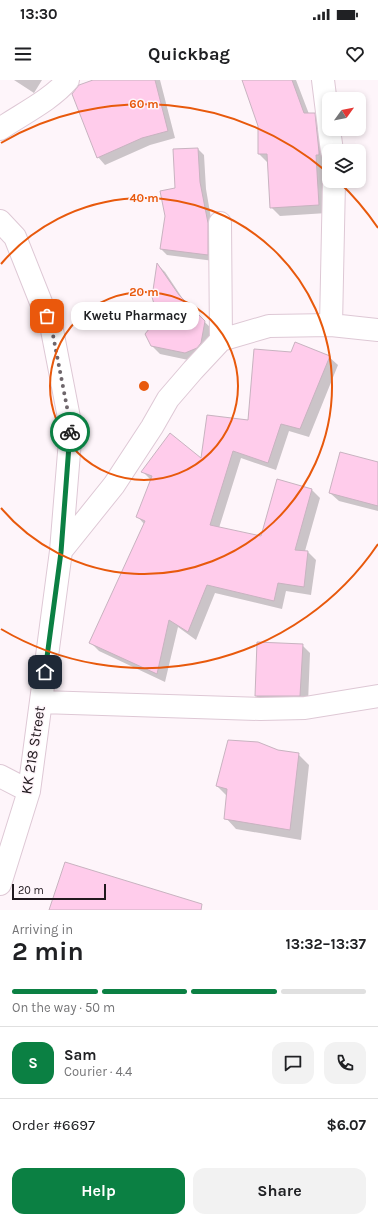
<!DOCTYPE html>
<meta charset="utf-8">
<style>
:root{--surface:#fff;--page:#f2f2f2;--text:#202124;--muted:#757577;--line:#e0e0e0;--accent:#0b8043}
body{margin:0;font-family:Karla,sans-serif;background:var(--page);color:var(--text);height:100vh;display:flex;flex-direction:column;font-size:15px;white-space:nowrap}
*{box-sizing:border-box;margin:0}
p{font-size:13px;color:var(--muted)}
.icon{flex:none;width:22px;height:22px;fill:none;stroke:currentColor;stroke-width:2;stroke-linecap:round;stroke-linejoin:round}
.map{position:relative;height:830px;overflow:hidden}
.panel{display:flex;flex-direction:column;background:var(--surface);flex:1}
.panel>*{flex:none}
.needle{width:26px;rotate:57deg}
.tools{position:absolute;left:322px;top:12px;display:grid;gap:8px}
.tools a{display:grid;place-items:center;width:44px;height:44px;border-radius:8px;background:var(--surface);box-shadow:0 2px 6px #0003;font-size:20px}
.scale{position:absolute;left:12px;bottom:10px;width:94px;box-sizing:border-box;padding-left:4px;border:2px solid #21191e;border-top:0;font-size:11px;line-height:14px;white-space:nowrap;color:#21191e;-webkit-text-stroke:3px #fef5fa;paint-order:stroke}
.pin{position:absolute;display:grid;place-items:center;width:34px;height:34px;color:#fff;margin:-17px;border-radius:8px;box-shadow:0 2px 6px #0006}
.courier{position:absolute;display:grid;place-items:center;width:40px;height:40px;margin:-20px;border:3px solid #0b8043;border-radius:50%;background:#fff;color:#222;box-shadow:0 1px 5px #0007}
.bubble{position:absolute;height:28px;border-radius:12px;background:var(--surface);box-shadow:0 2px 6px #0003;font-size:13px;font-weight:700;line-height:28px;text-align:center}
.overview em{font-style:normal;font-weight:700}
.overview div{display:flex;flex-direction:column-reverse}
.overview{display:flex;align-items:center;justify-content:space-between;height:68px;padding:0 12px}
h1{font-size:26px;font-weight:700;line-height:30px}
.bar{display:grid;grid-template-columns:repeat(4,1fr);gap:6px 4px;align-content:center;height:48px;padding:0 12px}
.bar i{height:5px;border-radius:3px;background:var(--line)}
.bar .current{background:var(--accent)}
.bar p{grid-column:span 4}
.line{display:flex;align-items:center;gap:10px;padding:0 12px;border-top:1px solid var(--line)}
.line div{flex:1}
.round{display:grid;place-items:center;flex:none;width:42px;height:42px;border-radius:12px;background:var(--page)}
.cta{display:flex;gap:8px;margin-top:auto;padding:8px 12px}
.cta a{flex:1;height:46px;border-radius:12px;background:var(--accent);color:#fff;font-size:16px;font-weight:700;line-height:46px;text-align:center}
.cta a+a{background:var(--page);color:var(--text)}
.status{display:flex;justify-content:space-between;align-items:center;height:28px;padding:0 20px;background:var(--surface);direction:ltr}
.status svg{height:11px;fill:currentColor}
header{display:flex;justify-content:space-between;align-items:center;height:52px;padding:0 12px;background:var(--surface);font-size:18px;font-weight:700}
.map>svg:first-child{display:block}
.shadow{fill:#0003}
.building{fill:#ffcceb;stroke:#c8b3c0}
.lines{fill:none;stroke-linecap:round;stroke-linejoin:round}
.minor-casing{stroke:#dec8d5;stroke-width:24}
.minor{stroke:#fff;stroke-width:22}
.done{stroke:#6e666b;stroke-width:4;stroke-dasharray:0 7.2}
.route{stroke:#0b8043;stroke-width:5}
.ring{fill:none;stroke:#e8590c;stroke-width:2}
.labels{text-anchor:middle;dominant-baseline:central;stroke-width:3;stroke-linejoin:round;paint-order:stroke}
.street-label{font-size:15px;fill:#21191e;stroke:#fef5fa}
.centre{fill:#e8590c;stroke:#fef5fa;stroke-width:2}
.ring-label{font-size:12px;text-anchor:middle;font-weight:bold;fill:#e8590c;stroke:#fef5fa;stroke-width:3;stroke-linejoin:round;paint-order:stroke}
</style>
<div class="status"><b>13:30</b><svg viewBox="0 0 49 12"><path d="M0 12V9h3v3zM5 12V6h3v6zM10 12V3h3v9zM15 12V0h3v12zM26 1h20v11H26zM47 4h2v5h-2z"/></svg></div>
<header><svg class="icon" aria-label="menu" viewBox="0 0 24 24"><path d="M4 6h16M4 12h16M4 18h16"/></svg>Quickbag<svg class="icon" aria-label="heart" viewBox="0 0 24 24"><path d="M12 20l-8-8c-3-5 5-10 8-4 3-6 11-1 8 4z"/></svg></header>
<div class="map">
<svg width="378" height="830" viewBox="0 0 378 830">
<rect width="100%" height="100%" fill="#fef5fa"/>
<!-- shadow -->
<path class="shadow" d="M14,0H42L34,13Z
M96,0H160L175,58L150,65L105,85L98,77Z
M243,0H296L309,34H314L322,42L327,81V83H323L327,133L280,136L271,127L269,82H267L259,74V46Z
M198,69L204,75L206,109L213,150L214,181L167,175L161,169L177,109Z
M158,185L165,192L187,225L213,250L209,272L193,281L160,274L152,266L159,238Z
M329,277L338,285L309,357L289,351L276,390L241,378L219,448L261,458L278,400L312,410L320,418L305,471L308,472L316,480L311,515L286,511L282,529L215,513L196,560L178,547L165,602L99,571L91,563L144,444L138,437L151,400L143,392L202,380Z
M378,383V431L339,421L330,413Z
M302,565L310,573L308,623L264,624L256,616Z
M278,670L298,674L309,685L301,760L236,749L226,738L227,716L217,706Z"/>
<!-- building -->
<path class="building" d="M93,0H155L168,51L142,58L97,78L72,14L79,5Z
M242,0H292L304,33H315L319,72V75H316L319,125L270,128L267,74H258V46Z
M198,68L200,102L208,143V175L160,169L165,136L160,111L175,108L173,69Z
M157,183L179,215L205,241L201,263L197,268L185,273L151,266L145,254L158,238L152,217Z
M295,262L330,276L300,349L281,344L268,383L233,371L210,445L261,456L277,399L312,409L295,470L308,471L304,507L278,503L274,521L207,505L188,552L169,540L157,594L89,563L145,441L136,437L152,396L141,392L170,353L201,378L207,335L248,340L254,269L291,272Z
M340,372L378,382V426L329,413Z
M257,562L303,564L300,616H255Z
M228,660L258,662L278,670L299,673L290,750L224,739L227,709L216,706Z
M65,782L202,824L201,830H49Z"/>
<g class="lines">
<!-- minor casing -->
<g class="minor-casing">
<path id="minor" d="M323,0L329,48
M0,49C22,34 51,20 68,0
M329,49L332,71
M0,141L15,157L52,250L71,348L61,471L29,711L0,804
M220,143L221,260
M331,245L334,101
M61,471L114,405L152,347L168,319L193,290L221,260L269,246L331,245L378,250
M41,622L260,629L305,628L378,616
M0,696L29,711"/>
</g>
<!-- minor -->
<use href="#minor" class="minor"/>
</g>
<g class="lines">
<!-- done -->
<path class="done" d="M47,236L52,250L71,348L70,352"/>
<!-- route -->
<path class="route" d="M45,592L61,472L70,352"/>
</g>
<!-- distance rings -->
<g class="ring">
<circle cx="144" cy="306" r="94"/>
<path d="M1 184A188 188 0 1 1 1 428"/>
<path d="M378 464A282 282 0 0 1 1 549M1 63A282 282 0 0 1 327 92M338 101A282 282 0 0 1 378 148"/>
</g>
<g class="labels">
<!-- street labels -->
<g class="street-label">
<text transform="translate(33 670) rotate(-81)">KK 218 Street</text>
</g>
</g>
<circle cx="144" cy="306" r="6" class="centre"/>
<g class="ring-label">
<text x="144" y="28">60 m</text>
<text x="144" y="122">40 m</text>
<text x="144" y="216">20 m</text>
</g>
</svg>
<div class="tools">
<a><svg class="needle" viewBox="-14 -14 28 28"><path d="M0-13l5 13h-10z" fill="#e53935"/><path d="M0 13l5-13h-10z" fill="#757577"/></svg></a>
<a><svg class="icon" aria-label="layers" viewBox="0 0 24 24"><path d="M12 4l9 5-9 5-9-5zM3 14l9 5 9-5"/></svg></a>
</div>
<div class="scale">20 m</div>
<div class="pin" style="left:47px;top:236px;background:#ea580c"><svg class="icon" aria-label="bag" viewBox="0 0 24 24"><path d="M5 8h14l-1 12H6zM9 8a3 3 0 0 1 6 0"/></svg></div>
<div class="pin" style="left:45px;top:592px;background:#1f2937"><svg class="icon" aria-label="home" viewBox="0 0 24 24"><path d="M3 11l9-7 9 7M6 9v11h12V9"/></svg></div>
<div class="courier" style="left:70px;top:352px"><svg class="icon" aria-label="bike" viewBox="0 0 24 24"><circle cx="6" cy="16" r="4"/><circle cx="18" cy="16" r="4"/><path d="M6 16l4-8h5l3 8M10 8l3 8H6M13 5h3"/></svg></div>
<div class="bubble" style="left:71px;top:222px;width:128px">Kwetu Pharmacy</div>
</div>
<section class="panel">
<div class="overview"><div><h1>2 min</h1><p>Arriving in</p></div><em>13:32–13:37</em></div>
<div class="bar"><i class="current"></i><i class="current"></i><i class="current"></i><i></i><p>On the way · 50 m</p></div>
<div class="line" style="height:72px"><b class="round" style="background:var(--accent);color:#fff">S</b><div><b>Sam</b><p>Courier · 4.4</p></div><a class="round"><svg class="icon" aria-label="chat" viewBox="0 0 24 24"><path d="M4 5h16v11H9l-5 4z"/></svg></a><a class="round"><svg class="icon" aria-label="phone" viewBox="0 0 24 24"><path d="M5 4h4l2 5-3 2q2 4 5 5l2-3 5 2v4C11 20 4 13 5 4z"/></svg></a></div>
<div class="line" style="height:52px"><div>Order #6697</div><b>$6.07</b></div>
<div class="cta"><a>Help</a><a>Share</a></div>
</section>
